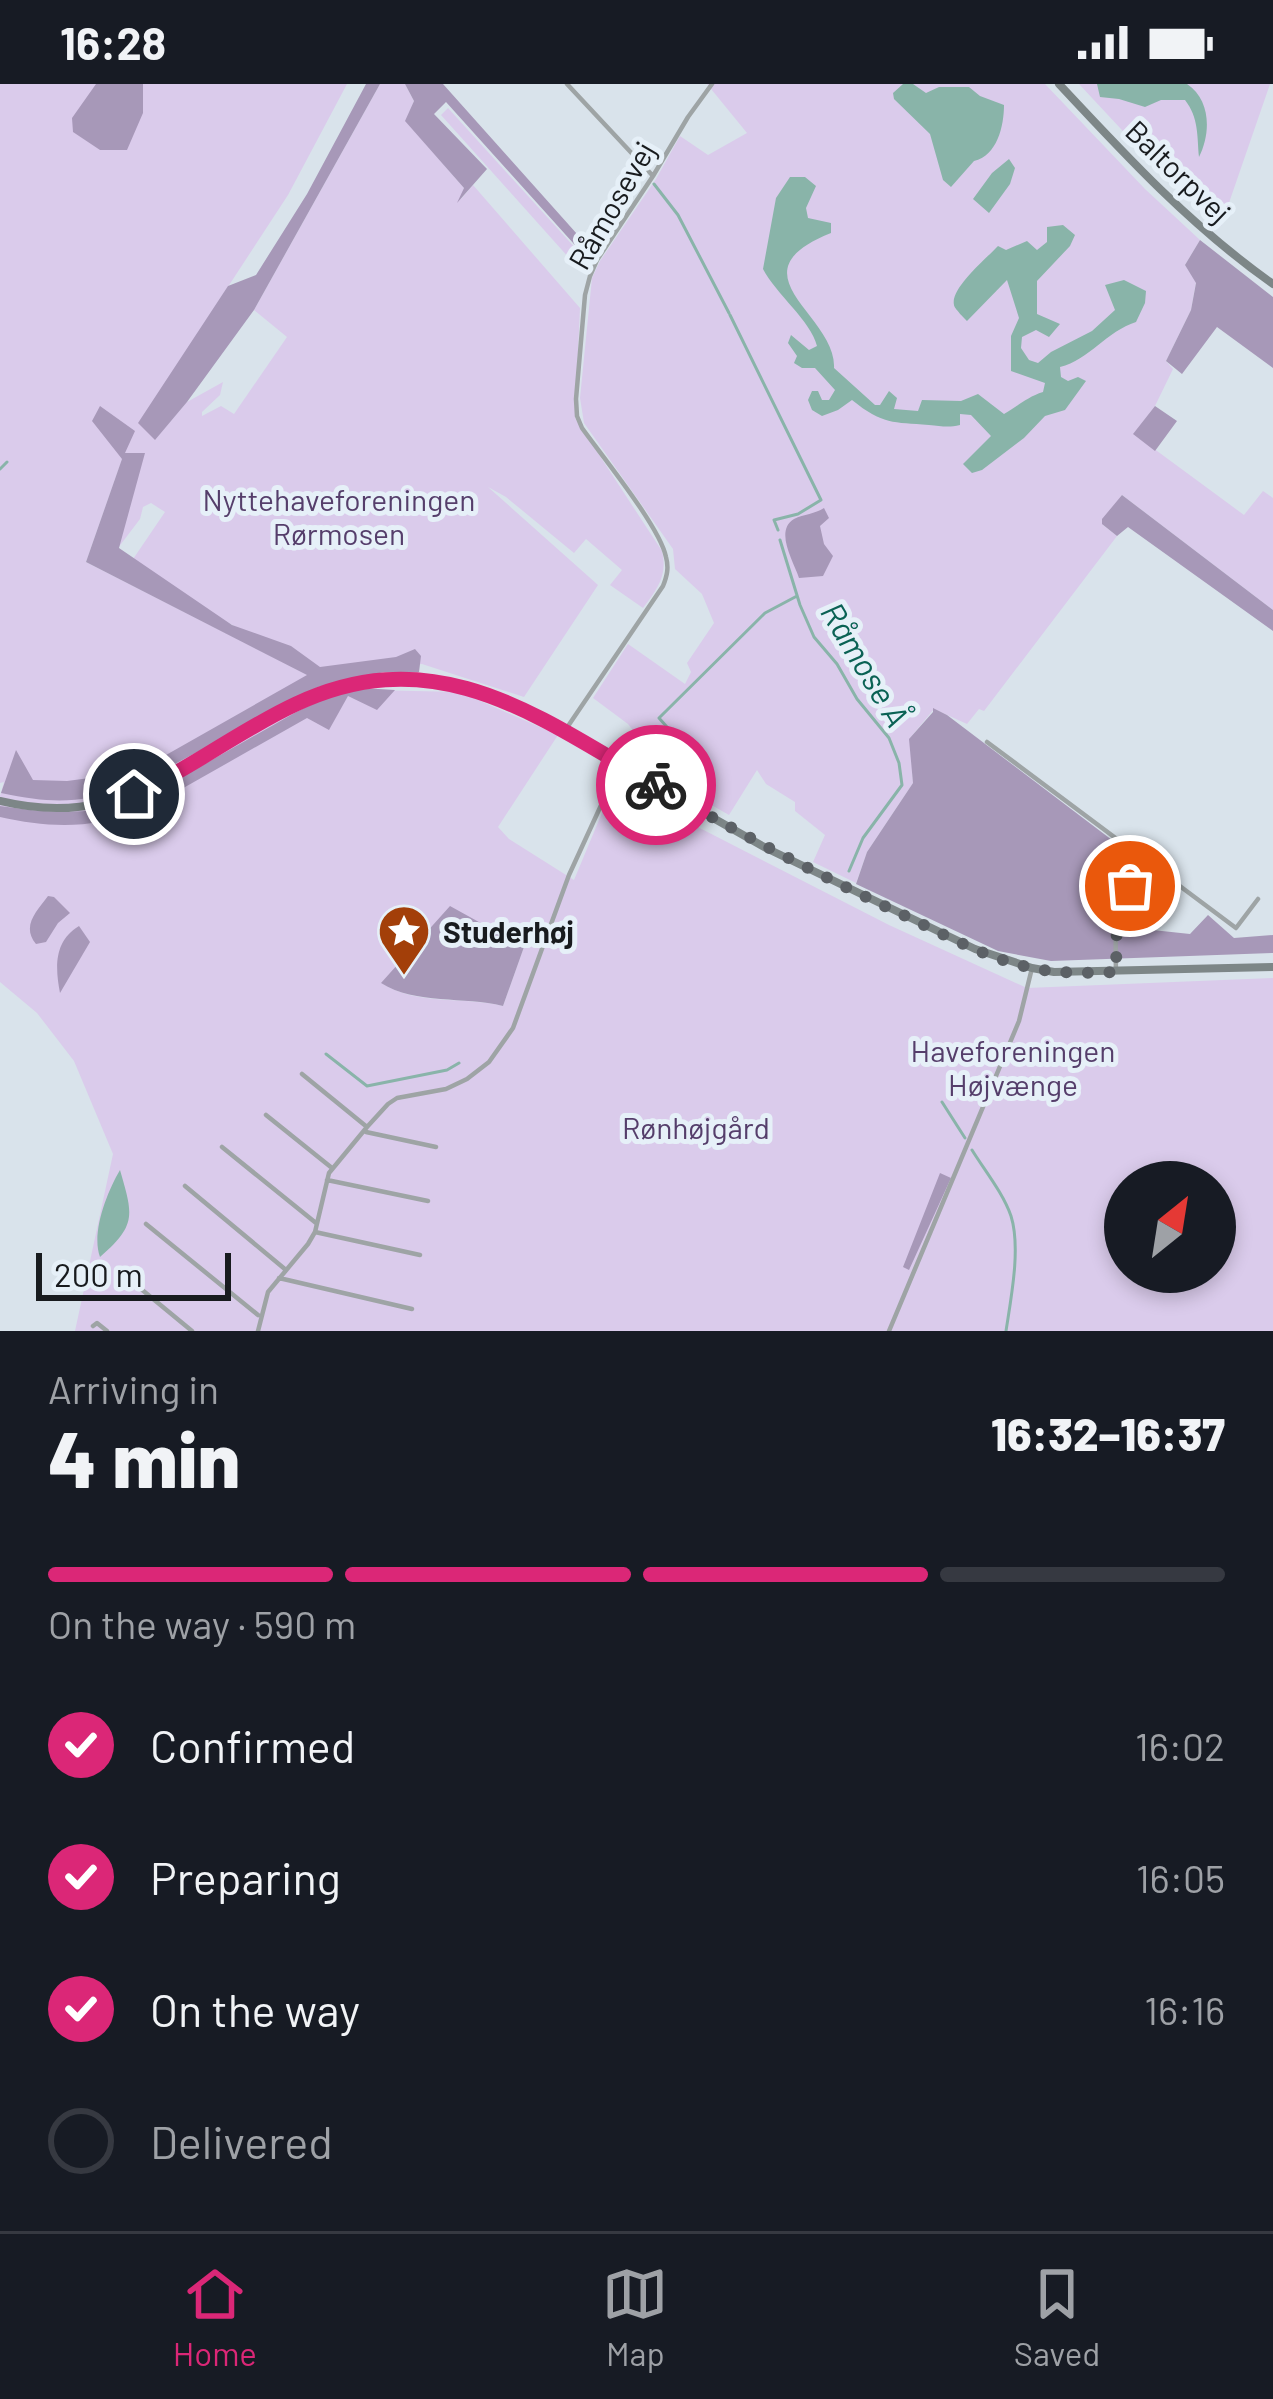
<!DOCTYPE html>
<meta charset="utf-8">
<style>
:root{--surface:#171b24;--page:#242831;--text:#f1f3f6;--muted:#9ea1a6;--line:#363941;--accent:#db2777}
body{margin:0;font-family:Barlow,sans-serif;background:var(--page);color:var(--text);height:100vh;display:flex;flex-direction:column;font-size:45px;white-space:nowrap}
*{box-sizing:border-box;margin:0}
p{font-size:39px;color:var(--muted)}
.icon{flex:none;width:66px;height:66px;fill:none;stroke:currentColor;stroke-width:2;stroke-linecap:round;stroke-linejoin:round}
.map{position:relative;height:1247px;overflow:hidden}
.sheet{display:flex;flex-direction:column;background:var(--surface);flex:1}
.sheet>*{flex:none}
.needle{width:78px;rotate:30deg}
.buttons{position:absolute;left:1104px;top:1077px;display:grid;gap:24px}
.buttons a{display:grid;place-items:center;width:132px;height:132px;border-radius:50%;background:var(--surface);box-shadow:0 6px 18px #0003;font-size:60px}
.scale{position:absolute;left:36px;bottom:30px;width:195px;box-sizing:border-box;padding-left:12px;border:6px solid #181b1e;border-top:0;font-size:33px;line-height:42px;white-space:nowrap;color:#181b1e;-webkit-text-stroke:9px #e6f0f8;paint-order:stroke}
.pin{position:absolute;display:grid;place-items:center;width:102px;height:102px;color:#fff;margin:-51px;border:6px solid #fff;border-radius:50%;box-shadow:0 3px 12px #0007}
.courier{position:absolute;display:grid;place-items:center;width:120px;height:120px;margin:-60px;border:9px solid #db2777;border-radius:50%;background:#fff;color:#222;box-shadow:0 3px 15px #0007}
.headline em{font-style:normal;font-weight:800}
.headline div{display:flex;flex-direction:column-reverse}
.headline{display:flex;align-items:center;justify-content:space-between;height:204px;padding:0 48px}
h1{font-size:78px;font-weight:800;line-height:90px}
.bar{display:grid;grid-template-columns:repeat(4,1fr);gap:18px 12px;align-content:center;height:144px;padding:0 48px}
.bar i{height:15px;border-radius:9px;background:var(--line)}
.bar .on{background:var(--accent)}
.bar p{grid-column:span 4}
ol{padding:0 48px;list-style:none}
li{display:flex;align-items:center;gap:36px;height:132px}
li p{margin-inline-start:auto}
li .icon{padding:12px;border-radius:50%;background:var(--accent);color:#fff;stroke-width:4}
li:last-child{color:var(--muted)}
li i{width:66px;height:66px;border:6px solid var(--line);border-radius:50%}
.status{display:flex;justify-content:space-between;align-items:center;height:84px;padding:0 60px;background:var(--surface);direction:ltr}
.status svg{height:33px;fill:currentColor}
.tabs{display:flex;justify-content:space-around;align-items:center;height:168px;border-top:3px solid var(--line);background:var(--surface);font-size:33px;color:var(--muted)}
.tabs a{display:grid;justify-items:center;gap:6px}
.tabs .on{color:var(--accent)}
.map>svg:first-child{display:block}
.green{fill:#dacbeb;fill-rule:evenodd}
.forest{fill:#a798b8}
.water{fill:#89b4a9}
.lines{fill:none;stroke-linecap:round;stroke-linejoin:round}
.stream{stroke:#89b4a9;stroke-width:3}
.street{stroke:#9ea4a5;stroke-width:4.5}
.secondary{stroke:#7d8687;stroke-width:8}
.done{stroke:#5c6166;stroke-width:12;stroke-dasharray:0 21.6}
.route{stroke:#db2777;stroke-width:15}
.labels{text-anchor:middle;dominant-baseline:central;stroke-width:10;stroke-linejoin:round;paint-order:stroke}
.street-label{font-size:30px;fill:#181b1e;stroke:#e6f0f8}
.park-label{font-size:30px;fill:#553e6b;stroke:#e6f0f8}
.poi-label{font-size:30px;font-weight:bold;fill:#181b1e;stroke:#e6f0f8;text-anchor:start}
.water-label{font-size:33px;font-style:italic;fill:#0a6254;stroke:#e6f0f8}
</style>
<div class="status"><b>16:28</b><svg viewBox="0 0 49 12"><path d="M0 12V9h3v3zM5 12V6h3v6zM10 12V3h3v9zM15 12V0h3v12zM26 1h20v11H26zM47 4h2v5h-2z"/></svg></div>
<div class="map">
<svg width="1273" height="1247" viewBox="0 0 1273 1247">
<rect width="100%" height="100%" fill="#d9e3eb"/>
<!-- green -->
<path class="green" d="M0,0H347L288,111L139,339L155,355L187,318L223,298L220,311L202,328V332L221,322L234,330L287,253L254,226L380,0H405L414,17L406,37L464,104L461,115L473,101L580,224L575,334L662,467C668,492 657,505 643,524L610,501L622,486L586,455L574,469L506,413L488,403L598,501L524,613L422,580L321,589L127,484L165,428L151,419L143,423L140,435L118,464L144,369L124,370L86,478L308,591L369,606L460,608L558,651L498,743L509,755L574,796L614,700L889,841L1027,904L1273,894V1247H75L113,1070L74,977L37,929L0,898V712L4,698L0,699ZM524,863L503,922C464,912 416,922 382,899ZM1125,1098H1215V1188H1125Z
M707,0H1045L1145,105L1200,156L1185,181L1196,198L1191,226L1166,277L1173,285L1155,322L1134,350L1244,431L1263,407L1273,414V526L1122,411L1103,441L1117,452L984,627L979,625L967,640L934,625L910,654L913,699L867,768L856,799L813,778L825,751L795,727V718L766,700L757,686L729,731L673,699L690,669L672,648L655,675L628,640L593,614L628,560L685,600L691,588L687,579L714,539L702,510L675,485L673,465L584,339L580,314L592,194L600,177L656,95L680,52L708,71L747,49Z
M1079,0H1270L1221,142L1162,89Z
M448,24L578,167L570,175L441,31Z"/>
<!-- forest -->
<path class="forest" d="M96,0H143V29L127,66H100L73,48L72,34Z
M366,0H380L254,226L187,318L155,356L138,339L228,202L256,191L307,110Z
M405,0H443L594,169L592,180L446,18L434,30L487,85L457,119L464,104L405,37L414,17Z
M1200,156L1273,213V284L1217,243L1182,290L1166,277L1191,226L1196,199L1185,181Z
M100,322L135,347L125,369H145L119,464L232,541L291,562L320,583L396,573L415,565L421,572L419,588H384L318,603L134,702L129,692L307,591L86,478L122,375L92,337Z
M1155,322L1177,337L1155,367L1133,350Z
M1122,411L1273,526V547L1128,443L1117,452L1102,440V435Z
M824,424L829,434L820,442L824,460L833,472L823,492L799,494C794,478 774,447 794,435C804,430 815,430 824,424Z
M362,604L395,606L377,626L348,612L329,646L307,634L148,724L143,715L298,627L343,606Z
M933,624L947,631L1141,778L1114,810L1115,842L1190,850L1208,831L1234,854L1273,851V869L1051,877L998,867L856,800L867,768L913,699L909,655L933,628Z
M16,666L33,696L67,697L120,690L128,705C78,719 53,720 1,709Z
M135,717L139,727C93,745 48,744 0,733V722C47,729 89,732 135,717Z
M48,812L54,813L70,829L58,839L46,858L36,860C21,842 37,827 48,812Z
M450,822L524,863L503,922C464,912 416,921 381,899Z
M79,842L90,858L60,909C55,883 54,857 79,842Z
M940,1089L951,1094L909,1186L903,1183Z"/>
<!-- water -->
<path class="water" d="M903,0H913L926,9L939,3H969L980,12L1004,21C1004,42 997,72 974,77L951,103L943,96L930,50L894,15L893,9Z
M1097,0H1187C1211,16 1211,49 1199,73C1197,52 1199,34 1185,16H1161L1145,23L1119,15L1100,13Z
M1009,75L1015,84L1010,100L989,129L973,115L992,89Z
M790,93H805L816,102L806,124L808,134L831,139V149C729,190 837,231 834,284L875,321H880L889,307L897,314L894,325L918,327L922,316L961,317L978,310L1004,330C1018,322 1027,313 1043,308L1045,299L1011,287V252L1019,234L1007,196L967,237C965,235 954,224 954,221C950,204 987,174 998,162L1006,166L1027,157L1037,166L1047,158V143L1063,141L1075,151L1070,162L1037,197V230L1060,240L1049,253L1036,246L1022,253L1021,264L1029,276L1038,279L1051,268L1092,247L1115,226L1105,201L1124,196L1146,207L1145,219L1136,238C1107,247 1089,276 1060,283L1061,293L1068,297L1078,293L1086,297L1065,326L1045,332L1024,354L982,386L972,389L963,380L991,352L971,331L960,330V341C948,344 941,342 929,341C893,338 883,341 852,316L838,326L822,332L812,326L808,316L812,307H818L822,316H829L835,306L815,284H802L794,279L797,272L788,259L791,251L809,266L817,262C811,237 776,210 763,185L776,114Z
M120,1086C133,1131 137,1141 100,1173C91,1149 107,1108 120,1086Z"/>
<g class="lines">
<!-- stream -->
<path class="stream" d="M654,100L678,131L729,229
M730,231L821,416L798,430L774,436L778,446
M0,385L7,378
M780,456L800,521L814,553L837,580L857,615L889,654L899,679L902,701L863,754L849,787
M690,669L659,634L765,529L797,512
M326,970L367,1002L447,986L459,979
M942,1018L965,1054
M972,1066C985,1087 1003,1109 1011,1132C1021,1164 1011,1214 1006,1247"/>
<!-- street -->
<path class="street" d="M567,0L653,92
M564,648L663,502C667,492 669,484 666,473C660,443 602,372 582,344L577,332L576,315L585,211L590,192L597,176L653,92L688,33L712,0
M987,658L1236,844L1258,815
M1116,888C1115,835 1114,821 1148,778
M302,990L367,1043
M266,1031L332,1084
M366,1048L436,1063
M222,1063L316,1139
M327,1096L428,1117
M185,1102L286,1186
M146,1140L258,1231
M315,1148L420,1171
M118,1186L192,1247
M279,1194L412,1225
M93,1242L97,1239L107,1247
M258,1247L268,1208L308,1160L315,1148L329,1089L367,1043L388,1020L397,1014L446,1005L467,995L489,978L513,944L569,791L620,680
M889,1247L1019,937L1032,884"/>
<!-- secondary -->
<path class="secondary" d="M1059,0C1126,72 1192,143 1273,200
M0,717C79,736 128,716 195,677C228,659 260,640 293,622C365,590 441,587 514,621L766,764L975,865L1032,884L1054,888L1273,883"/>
</g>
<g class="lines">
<!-- done -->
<path class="done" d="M656,701C734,747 814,788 895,827C940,848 984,874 1032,884C1060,890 1088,889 1116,888L1117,830L1130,802"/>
<!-- route -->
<path class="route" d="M134,710C191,685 240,646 296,620C437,554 539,633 656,701"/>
</g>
<!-- icons -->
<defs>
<g id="sight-pin" transform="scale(2.7)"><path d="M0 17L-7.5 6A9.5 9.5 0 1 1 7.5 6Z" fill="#a33f09" stroke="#e6f0f8"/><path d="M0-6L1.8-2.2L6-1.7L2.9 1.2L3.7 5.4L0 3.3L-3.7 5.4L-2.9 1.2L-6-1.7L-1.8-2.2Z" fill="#fff"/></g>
</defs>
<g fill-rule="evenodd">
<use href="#sight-pin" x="404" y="847"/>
</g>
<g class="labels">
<!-- street labels -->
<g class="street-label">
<text transform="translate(1179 87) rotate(44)">Baltorpvej</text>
<text transform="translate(611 121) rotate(-60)">Råmosevej</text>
</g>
<!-- park labels -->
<g class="park-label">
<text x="339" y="415">Nyttehaveforeningen<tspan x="339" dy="34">Rørmosen</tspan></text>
<text x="1013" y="966">Haveforeningen<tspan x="1013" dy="34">Højvænge</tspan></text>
<text x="696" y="1043">Rønhøjgård</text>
</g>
<!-- poi labels -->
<g class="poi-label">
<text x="443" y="847">Studerhøj</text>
</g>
<!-- water labels -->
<g class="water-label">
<text transform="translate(866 580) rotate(59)">Råmose Å</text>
</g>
</g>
</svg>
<div class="buttons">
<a><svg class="needle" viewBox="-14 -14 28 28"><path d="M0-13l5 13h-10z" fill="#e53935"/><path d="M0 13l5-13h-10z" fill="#9ea1a6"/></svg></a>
</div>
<div class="scale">200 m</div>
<div class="pin" style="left:1130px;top:802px;background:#ea580c"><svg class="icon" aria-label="bag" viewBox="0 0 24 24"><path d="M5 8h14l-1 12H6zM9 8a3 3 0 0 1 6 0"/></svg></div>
<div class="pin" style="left:134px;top:710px;background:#1f2937"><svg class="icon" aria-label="home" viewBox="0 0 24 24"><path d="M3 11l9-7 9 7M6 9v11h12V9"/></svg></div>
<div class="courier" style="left:656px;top:701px"><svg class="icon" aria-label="bike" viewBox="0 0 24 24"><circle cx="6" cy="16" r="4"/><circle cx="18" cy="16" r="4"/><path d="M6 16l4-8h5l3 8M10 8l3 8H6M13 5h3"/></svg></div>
</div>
<section class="sheet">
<div class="headline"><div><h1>4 min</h1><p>Arriving in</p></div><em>16:32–16:37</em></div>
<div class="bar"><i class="on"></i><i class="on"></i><i class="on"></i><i></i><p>On the way · 590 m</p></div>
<ol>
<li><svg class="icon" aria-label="check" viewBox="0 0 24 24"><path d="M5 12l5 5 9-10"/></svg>Confirmed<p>16:02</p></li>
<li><svg class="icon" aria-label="check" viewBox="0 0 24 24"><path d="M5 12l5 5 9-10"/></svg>Preparing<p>16:05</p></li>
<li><svg class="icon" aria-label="check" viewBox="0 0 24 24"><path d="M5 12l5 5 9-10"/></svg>On the way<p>16:16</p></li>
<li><i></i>Delivered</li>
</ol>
</section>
<nav class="tabs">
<a class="on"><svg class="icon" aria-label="home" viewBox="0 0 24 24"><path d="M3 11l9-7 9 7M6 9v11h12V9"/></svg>Home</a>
<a><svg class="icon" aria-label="map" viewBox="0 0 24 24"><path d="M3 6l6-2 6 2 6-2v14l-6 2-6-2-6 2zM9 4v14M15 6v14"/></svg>Map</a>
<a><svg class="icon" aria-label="saved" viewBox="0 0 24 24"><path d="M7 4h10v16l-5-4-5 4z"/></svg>Saved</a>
</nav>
